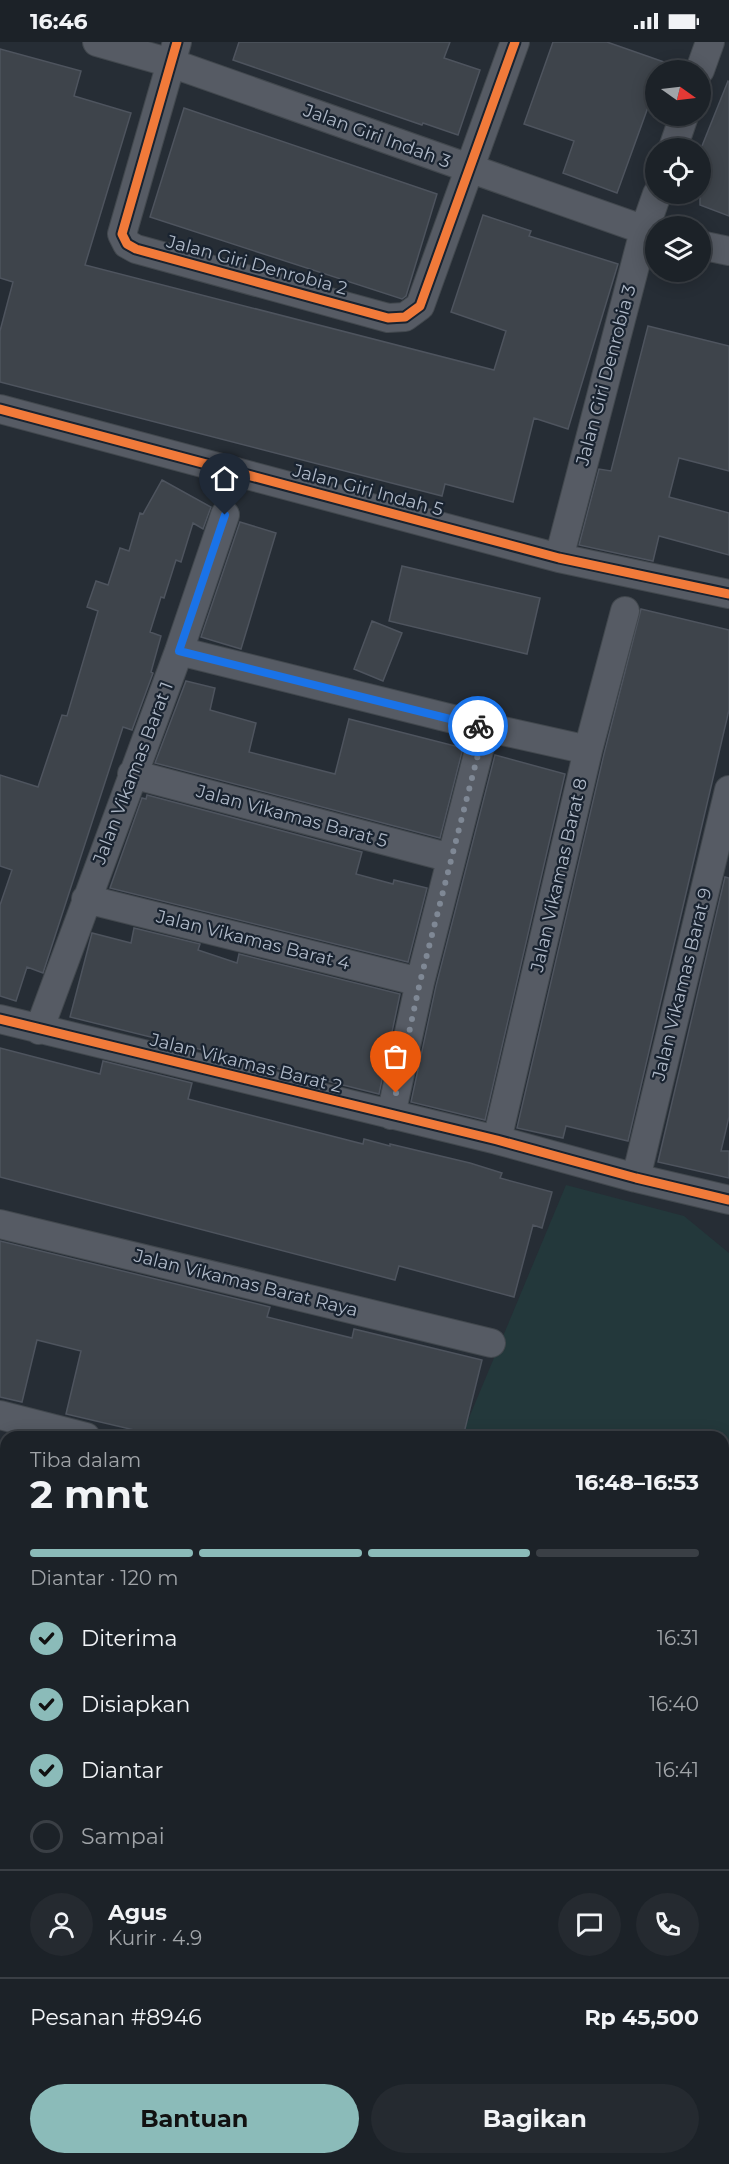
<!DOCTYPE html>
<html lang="id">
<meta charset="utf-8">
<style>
:root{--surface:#1c2228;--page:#252a30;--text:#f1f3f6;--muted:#a0a4a8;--line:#3a3f45;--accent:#8bbbb9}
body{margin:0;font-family:Montserrat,sans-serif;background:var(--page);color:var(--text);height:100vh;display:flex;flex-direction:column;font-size:22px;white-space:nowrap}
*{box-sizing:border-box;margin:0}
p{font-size:20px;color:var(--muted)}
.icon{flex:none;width:33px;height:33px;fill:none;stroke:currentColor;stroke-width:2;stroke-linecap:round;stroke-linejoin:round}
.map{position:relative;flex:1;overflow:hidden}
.panel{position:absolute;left:0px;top:1389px;width:729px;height:734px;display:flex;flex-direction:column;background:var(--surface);border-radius:18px 18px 0 0;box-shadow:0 3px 15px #0003,0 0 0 2px var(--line)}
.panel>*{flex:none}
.needle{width:39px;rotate:104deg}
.fabs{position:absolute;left:645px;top:18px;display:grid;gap:12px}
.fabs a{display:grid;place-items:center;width:66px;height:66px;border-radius:50%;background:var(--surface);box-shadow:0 3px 15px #0003,0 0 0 2px var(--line);font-size:30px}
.pin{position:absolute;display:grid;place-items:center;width:51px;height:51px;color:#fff;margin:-62px -26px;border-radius:50% 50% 50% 0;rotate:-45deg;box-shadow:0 0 6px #0007}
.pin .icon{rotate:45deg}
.courier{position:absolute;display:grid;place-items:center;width:60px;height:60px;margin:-30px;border:4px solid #1a73e8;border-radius:50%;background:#fff;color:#222;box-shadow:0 2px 8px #0007}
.head em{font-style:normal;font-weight:700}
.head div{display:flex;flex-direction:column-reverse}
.head{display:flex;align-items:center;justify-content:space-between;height:102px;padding:0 30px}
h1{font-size:39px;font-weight:700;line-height:45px}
.bar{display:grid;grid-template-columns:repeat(4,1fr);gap:9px 6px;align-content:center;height:72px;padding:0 30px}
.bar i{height:8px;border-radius:4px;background:var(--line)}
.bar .selected{background:var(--accent)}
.bar p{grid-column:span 4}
.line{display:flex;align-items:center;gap:15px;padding:0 30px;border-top:2px solid var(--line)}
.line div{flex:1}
.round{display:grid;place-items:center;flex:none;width:63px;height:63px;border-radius:32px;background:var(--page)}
ol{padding:0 30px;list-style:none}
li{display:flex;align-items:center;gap:18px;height:66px}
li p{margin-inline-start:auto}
li .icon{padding:6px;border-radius:50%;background:var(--accent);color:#111;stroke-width:4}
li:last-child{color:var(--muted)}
li i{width:33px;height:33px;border:3px solid var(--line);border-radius:50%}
.cta{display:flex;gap:12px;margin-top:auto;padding:12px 30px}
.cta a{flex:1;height:69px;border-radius:36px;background:var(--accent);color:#111;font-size:24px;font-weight:700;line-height:69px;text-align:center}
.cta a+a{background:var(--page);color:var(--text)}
.status{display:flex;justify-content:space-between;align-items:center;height:42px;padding:0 30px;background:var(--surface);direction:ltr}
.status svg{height:16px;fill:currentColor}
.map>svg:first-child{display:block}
.green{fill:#23383b}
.building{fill:#3e444b;stroke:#4e545e;stroke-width:1.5}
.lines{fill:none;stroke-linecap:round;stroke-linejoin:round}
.minor-casing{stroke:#42484e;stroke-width:30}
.minor{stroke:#565b64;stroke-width:28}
.cycleway-casing{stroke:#192330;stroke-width:13}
.cycleway{stroke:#f17a3a;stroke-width:9}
.done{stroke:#7f8895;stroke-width:6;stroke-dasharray:0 10.8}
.route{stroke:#1a73e8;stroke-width:8}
.labels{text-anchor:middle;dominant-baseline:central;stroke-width:4.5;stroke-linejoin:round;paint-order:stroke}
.street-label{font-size:18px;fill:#afb9c8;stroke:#192330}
</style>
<div class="status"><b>16:46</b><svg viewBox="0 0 49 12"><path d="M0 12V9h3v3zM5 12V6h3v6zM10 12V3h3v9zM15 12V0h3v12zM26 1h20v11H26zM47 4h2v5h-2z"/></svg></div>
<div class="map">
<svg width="729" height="2122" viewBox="0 0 729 2122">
<rect width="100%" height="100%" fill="#262d35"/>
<!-- green -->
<path class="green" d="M566,1143L684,1174L729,1211V2122H175L178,2116H723V1395H461Z"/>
<!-- building -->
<path class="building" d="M239,0H450L444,16L480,28L458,93L423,81L422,83L233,18Z
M553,0H607L664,20L661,28H656V43L617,151L563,131L574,99L524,82Z
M0,7L81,29L74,54L131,71L85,223L494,328L506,289L451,270L483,173L531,189L529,194L618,222L568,387L534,376L513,460L445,442L442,454L0,340V289L13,240L0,236Z
M728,39L729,40V174L700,163V109Z
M184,66L437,152L406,254L402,257L150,175Z
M648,284L729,304V429L679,416L669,455L729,471V513L659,494L653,519L579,503L599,427L611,429Z
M162,438L211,465L203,487L193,481L181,520L176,518L164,556L161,555L150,590L161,594L151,630L153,631L132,688L123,685L43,931L27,925L16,959L0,954V863L12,828L0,824V733L38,745L62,673L67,674L98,569L87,565L96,539L108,543L120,506L129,509L140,471L143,472Z
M240,480L276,491L241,607L201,595Z
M402,524L540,556L527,612L389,579Z
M641,567L729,588V668L628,1099L566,1084L563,1096L517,1086L604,712Z
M372,579L402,591L383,639L354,627Z
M186,639L215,646L210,668L256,681L249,710L335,732L349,677L463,706L440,796L155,721Z
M495,713L565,732L485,1078L411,1060L436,944Z
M147,753L362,810L356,832L393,842L394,838L427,846L408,920L110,846L142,756L146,757Z
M725,835L729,836V1075L721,1109H729V1136L658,1120Z
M134,886L200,902L198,908L237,921L239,912L400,952L379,1052L70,975L92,891L131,901Z
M0,1006L100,1032L103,1019L192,1041L188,1057L363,1102L364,1097L390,1104V1102L470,1121L502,1131L500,1136L552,1150L542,1186L533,1183L514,1255L399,1224L395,1238L0,1135Z
M0,1199L270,1265L267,1275L352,1296L354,1287L482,1318L463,1395H164L66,1372L81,1309L37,1298L22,1360L0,1355Z"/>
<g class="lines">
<!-- minor casing -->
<g class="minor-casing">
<path id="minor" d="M97,0L171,21L656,192
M177,0L122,192L127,202L136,207L388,276L405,275L420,264L515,0
M700,28L710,0
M673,106L684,74
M700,203L729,209
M0,367L559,516L729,552
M559,516L644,189L657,152
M179,609L485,685L588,708
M132,732L451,816
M86,857L420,940
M0,977L497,1098L636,1136L729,1158
M39,988L179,609L225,473
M391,1073L420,940L485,685
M497,1098L588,708L625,569
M636,1136L729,748
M0,1182L491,1301
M0,1373L86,1395
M0,1535L6,1521
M0,1828L6,1830"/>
</g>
<!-- minor -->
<use href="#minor" class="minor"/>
<!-- cycleway casing -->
<g class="cycleway-casing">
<path id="cycleway" d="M177,0L122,192L127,202L136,207L388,276L405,275L420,264L515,0
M0,367L559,516L729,552
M0,977L497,1098L636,1136L729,1158"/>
</g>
<!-- cycleway -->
<use href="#cycleway" class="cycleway"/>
</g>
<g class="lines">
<!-- done -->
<path class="done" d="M396,1051L420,940L485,685L478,684"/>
<!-- route -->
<path class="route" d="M225,473L179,609L478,684"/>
</g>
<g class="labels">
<!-- street labels -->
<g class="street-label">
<text transform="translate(377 94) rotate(20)">Jalan Giri Indah 3</text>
<text transform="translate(257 223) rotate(15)">Jalan Giri Denrobia 2</text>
<text transform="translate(606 333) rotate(-75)">Jalan Giri Denrobia 3</text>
<text transform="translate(368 448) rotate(15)">Jalan Giri Indah 5</text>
<text transform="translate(133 731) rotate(-69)">Jalan Vikamas Barat 1</text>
<text transform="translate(292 774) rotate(15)">Jalan Vikamas Barat 5</text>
<text transform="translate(559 833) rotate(-77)">Jalan Vikamas Barat 8</text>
<text transform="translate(253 898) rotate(14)">Jalan Vikamas Barat 4</text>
<text transform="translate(682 942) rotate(-76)">Jalan Vikamas Barat 9</text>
<text transform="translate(246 1021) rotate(14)">Jalan Vikamas Barat 2</text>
<text transform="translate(246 1241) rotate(14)">Jalan Vikamas Barat Raya</text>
</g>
</g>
</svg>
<div class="fabs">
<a><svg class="needle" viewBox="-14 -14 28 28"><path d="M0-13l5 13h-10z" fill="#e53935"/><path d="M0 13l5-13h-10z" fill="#a0a4a8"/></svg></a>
<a><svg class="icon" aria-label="locate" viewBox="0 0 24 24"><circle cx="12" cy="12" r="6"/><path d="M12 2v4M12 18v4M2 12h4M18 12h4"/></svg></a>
<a><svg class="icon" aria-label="layers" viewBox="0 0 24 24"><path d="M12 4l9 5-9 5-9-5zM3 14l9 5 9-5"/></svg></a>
</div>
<div class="pin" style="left:396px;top:1051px;background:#ea580c"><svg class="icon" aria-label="bag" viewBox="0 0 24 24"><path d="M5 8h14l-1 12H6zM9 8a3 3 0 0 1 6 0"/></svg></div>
<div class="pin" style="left:225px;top:473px;background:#1f2937"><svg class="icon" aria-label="home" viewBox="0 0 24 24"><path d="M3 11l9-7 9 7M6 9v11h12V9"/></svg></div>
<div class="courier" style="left:478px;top:684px"><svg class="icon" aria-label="bike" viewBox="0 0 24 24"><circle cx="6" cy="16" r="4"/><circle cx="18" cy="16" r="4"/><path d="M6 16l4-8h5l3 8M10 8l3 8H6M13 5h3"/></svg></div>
<section class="panel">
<div class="head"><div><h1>2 mnt</h1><p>Tiba dalam</p></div><em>16:48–16:53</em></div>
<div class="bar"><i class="selected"></i><i class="selected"></i><i class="selected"></i><i></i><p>Diantar · 120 m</p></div>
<ol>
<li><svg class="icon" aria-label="check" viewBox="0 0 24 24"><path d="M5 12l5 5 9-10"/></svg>Diterima<p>16:31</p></li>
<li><svg class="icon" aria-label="check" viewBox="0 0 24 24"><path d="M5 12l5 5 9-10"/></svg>Disiapkan<p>16:40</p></li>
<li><svg class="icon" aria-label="check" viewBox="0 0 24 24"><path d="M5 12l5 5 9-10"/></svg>Diantar<p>16:41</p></li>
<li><i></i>Sampai</li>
</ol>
<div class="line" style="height:108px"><a class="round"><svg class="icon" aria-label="person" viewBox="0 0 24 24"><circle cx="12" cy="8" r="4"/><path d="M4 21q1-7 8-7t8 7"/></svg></a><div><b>Agus</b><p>Kurir · 4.9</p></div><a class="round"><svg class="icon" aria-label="chat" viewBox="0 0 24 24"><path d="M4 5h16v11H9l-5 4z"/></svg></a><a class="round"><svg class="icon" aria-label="phone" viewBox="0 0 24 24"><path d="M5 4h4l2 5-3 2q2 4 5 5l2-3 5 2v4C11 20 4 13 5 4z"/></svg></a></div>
<div class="line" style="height:78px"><div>Pesanan #8946</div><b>Rp 45,500</b></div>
<div class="cta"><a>Bantuan</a><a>Bagikan</a></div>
</section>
</div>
